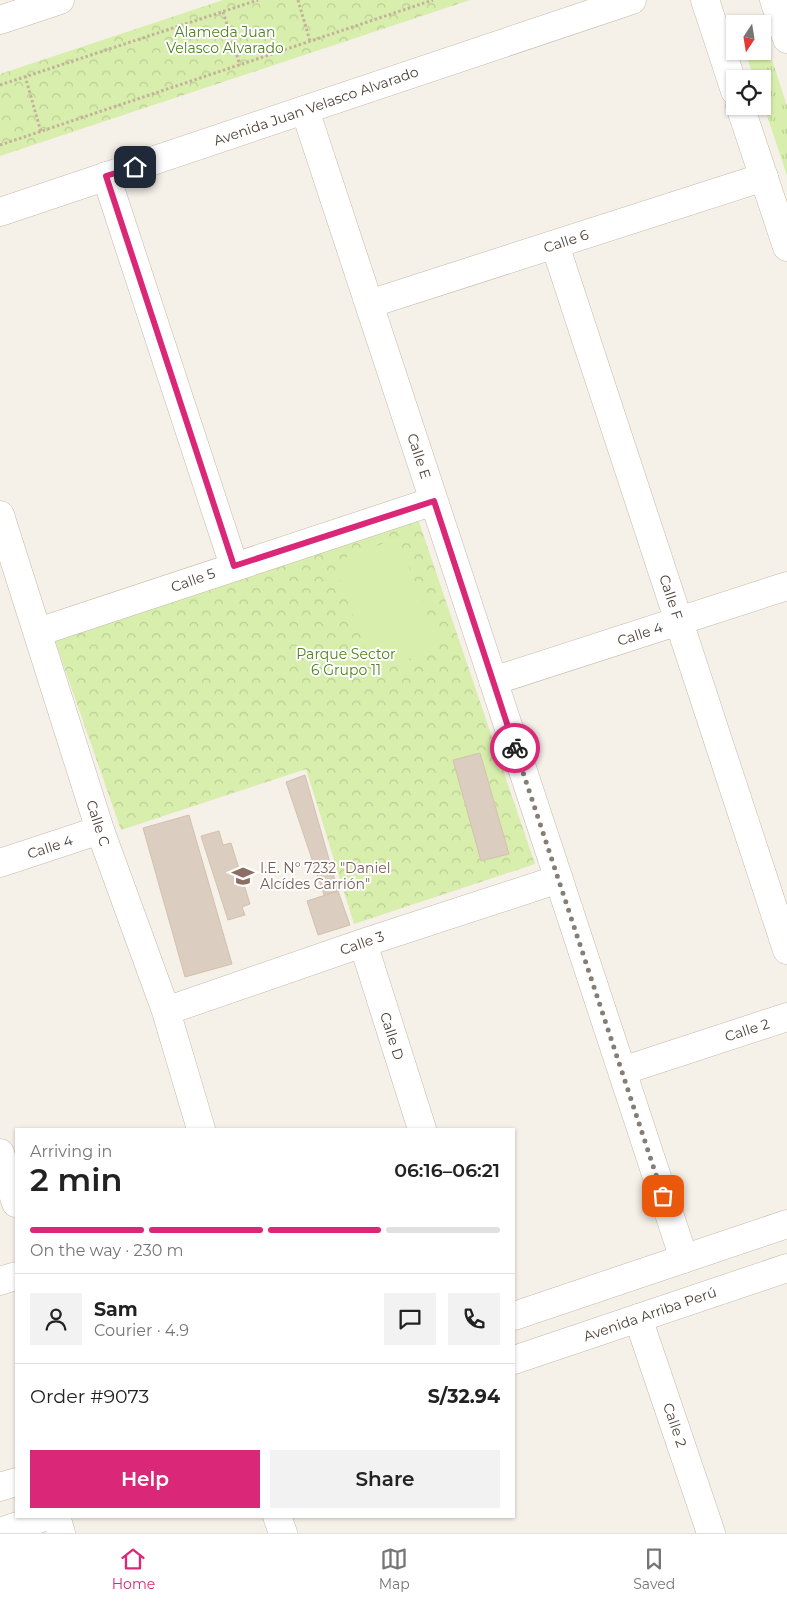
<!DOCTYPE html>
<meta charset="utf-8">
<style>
:root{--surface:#fff;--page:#f2f2f2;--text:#222;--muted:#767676;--line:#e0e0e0;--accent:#db2777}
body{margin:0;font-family:Montserrat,sans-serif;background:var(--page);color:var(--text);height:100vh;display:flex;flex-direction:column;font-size:19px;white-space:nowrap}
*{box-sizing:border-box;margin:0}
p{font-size:16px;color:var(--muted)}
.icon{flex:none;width:28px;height:28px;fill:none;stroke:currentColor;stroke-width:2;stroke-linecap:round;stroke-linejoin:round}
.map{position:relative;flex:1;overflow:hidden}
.drawer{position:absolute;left:15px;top:1128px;width:500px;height:390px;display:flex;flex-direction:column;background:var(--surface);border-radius:0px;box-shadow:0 1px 4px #0004}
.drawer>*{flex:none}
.needle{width:32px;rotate:192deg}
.controls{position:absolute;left:726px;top:15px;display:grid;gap:10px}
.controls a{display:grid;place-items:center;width:45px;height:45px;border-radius:0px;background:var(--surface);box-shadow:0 1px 4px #0004;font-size:25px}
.pin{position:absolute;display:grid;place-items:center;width:42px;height:42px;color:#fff;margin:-21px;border-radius:10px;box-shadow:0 2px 8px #0006}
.courier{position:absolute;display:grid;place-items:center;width:50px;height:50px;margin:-25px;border:4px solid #db2777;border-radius:50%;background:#fff;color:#222;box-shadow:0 1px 6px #0007}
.headline em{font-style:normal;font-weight:600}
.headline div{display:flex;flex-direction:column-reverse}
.headline{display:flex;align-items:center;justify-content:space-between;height:85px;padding:0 15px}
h1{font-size:32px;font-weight:600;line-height:38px}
.bar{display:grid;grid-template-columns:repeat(4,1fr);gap:8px 5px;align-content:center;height:60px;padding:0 15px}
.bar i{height:6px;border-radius:4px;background:var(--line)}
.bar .selected{background:var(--accent)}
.bar p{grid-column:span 4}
.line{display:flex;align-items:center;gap:12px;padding:0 15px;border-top:1px solid var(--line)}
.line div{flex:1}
.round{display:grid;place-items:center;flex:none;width:52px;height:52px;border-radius:0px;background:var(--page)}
.button{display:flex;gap:10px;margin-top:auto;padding:10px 15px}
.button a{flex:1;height:58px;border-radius:0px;background:var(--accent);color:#fff;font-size:20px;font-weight:600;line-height:58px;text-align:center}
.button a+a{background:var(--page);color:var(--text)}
.tabs{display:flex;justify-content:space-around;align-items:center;height:70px;border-top:1px solid var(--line);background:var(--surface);font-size:14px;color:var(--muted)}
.tabs a{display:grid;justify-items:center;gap:2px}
.tabs .selected{color:var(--accent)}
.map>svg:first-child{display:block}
.grass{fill:url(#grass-tufts)}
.park{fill:url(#park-crowns)}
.garden{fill:#d8eead}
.building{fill:#dbcdbf;stroke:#d4c1ae}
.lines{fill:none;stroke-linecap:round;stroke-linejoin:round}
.minor-casing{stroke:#c5b9ac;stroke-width:29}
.tertiary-casing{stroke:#c5b9ac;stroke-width:29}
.path{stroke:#c5b099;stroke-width:3;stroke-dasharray:2.5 2.5;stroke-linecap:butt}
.minor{stroke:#fff;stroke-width:28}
.tertiary{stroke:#fff;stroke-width:28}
.done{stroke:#867d74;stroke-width:5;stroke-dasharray:0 9}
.route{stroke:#db2777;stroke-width:6}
.labels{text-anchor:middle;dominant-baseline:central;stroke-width:4;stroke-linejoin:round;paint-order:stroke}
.park-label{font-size:14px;fill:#528222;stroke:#fff}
.street-label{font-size:14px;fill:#4a3f35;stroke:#fff}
.education-label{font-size:14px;fill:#785e54;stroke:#fff;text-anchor:start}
</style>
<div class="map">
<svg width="787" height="1533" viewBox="0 0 787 1533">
<defs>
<pattern id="grass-tufts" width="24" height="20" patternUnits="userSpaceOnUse" patternTransform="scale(1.25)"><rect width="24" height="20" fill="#d8eead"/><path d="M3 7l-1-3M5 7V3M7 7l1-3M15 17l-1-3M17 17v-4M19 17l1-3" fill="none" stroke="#bbcd95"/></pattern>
<pattern id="park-crowns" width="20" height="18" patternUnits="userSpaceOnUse" patternTransform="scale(1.25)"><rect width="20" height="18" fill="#d8eead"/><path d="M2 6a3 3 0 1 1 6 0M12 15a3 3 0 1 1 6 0" fill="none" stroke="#bbcd95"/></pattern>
</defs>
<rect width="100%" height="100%" fill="#f5f0e8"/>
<!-- grass -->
<path class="grass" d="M763,32L787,106V176L763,103L762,79H754L745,51H762Z"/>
<!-- park -->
<path class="park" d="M223,0H470L0,156V74Z
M418,519L535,864L354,924L306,769L121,830L53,635Z"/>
<!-- garden -->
<path class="garden" d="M398,538L440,647L374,672L333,562Z"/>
<!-- building -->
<path class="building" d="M480,753L509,854L481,861L453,760Z
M305,775L338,891L324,895L286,782Z
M189,815L232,964L185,977L143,828Z
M219,831L223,845L231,843L250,904L242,907L245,915L228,920L201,836Z
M338,891L350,925L318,935L307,901Z"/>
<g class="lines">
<!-- minor casing -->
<g class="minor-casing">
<path id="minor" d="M305,110L684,1259
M106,176L234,566
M555,245L787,950
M369,304L764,177
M0,515L100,830L166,1011L201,1129
M38,632L434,501
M493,681L787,586
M0,863L100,830
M363,943L422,1129
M166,1011L363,943L559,879
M622,1071L787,1017
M0,1153L16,1203
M0,1281L16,1276
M638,1318L711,1533
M56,1516L61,1533
M277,1516L283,1533"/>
</g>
<!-- tertiary casing -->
<g class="tertiary-casing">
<path id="tertiary" d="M705,0L735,91
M774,0L787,39
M0,20L60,0
M740,106L787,247
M0,212L632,0
M514,1316L787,1224
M514,1360L787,1268
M0,1487L16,1482
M0,1532L47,1516"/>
</g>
<!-- path -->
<path class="path" d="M298,0L310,41
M223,12L240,65
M25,76L41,132
M0,85L258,0
M0,145L433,0"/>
<!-- minor -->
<use href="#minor" class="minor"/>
<!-- tertiary -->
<use href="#tertiary" class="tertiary"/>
</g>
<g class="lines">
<!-- done -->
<path class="done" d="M515,748L663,1196"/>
<!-- route -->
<path class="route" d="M135,167L106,176L234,566L434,501L515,748"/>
</g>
<!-- icons -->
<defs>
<g id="school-bare" transform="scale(1.725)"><path d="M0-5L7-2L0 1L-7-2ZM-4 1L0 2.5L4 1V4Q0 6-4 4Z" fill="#8d6e63" stroke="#fff" stroke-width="2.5" paint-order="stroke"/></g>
</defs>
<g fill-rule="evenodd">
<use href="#school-bare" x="243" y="876"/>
</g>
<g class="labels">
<!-- park labels -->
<g class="park-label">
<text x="225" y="32">Alameda Juan<tspan x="225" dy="16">Velasco Alvarado</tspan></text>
<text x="346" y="654">Parque Sector<tspan x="346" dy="16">6 Grupo 11</tspan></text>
</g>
<!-- street labels -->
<g class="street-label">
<text transform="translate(316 106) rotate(-19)">Avenida Juan Velasco Alvarado</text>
<text transform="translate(566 241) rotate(-18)">Calle 6</text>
<text transform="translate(419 456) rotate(72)">Calle E</text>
<text transform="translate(193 580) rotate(-19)">Calle 5</text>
<text transform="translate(671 597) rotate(72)">Calle F</text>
<text transform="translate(640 634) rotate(-18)">Calle 4</text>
<text transform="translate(98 823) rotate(72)">Calle C</text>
<text transform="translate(50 847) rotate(-18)">Calle 4</text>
<text transform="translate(362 943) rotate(-19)">Calle 3</text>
<text transform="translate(747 1030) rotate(-18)">Calle 2</text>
<text transform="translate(392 1036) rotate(72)">Calle D</text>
<text transform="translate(650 1314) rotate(-19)">Avenida Arriba Perú</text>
<text transform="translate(675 1425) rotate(71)">Calle 2</text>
</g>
<!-- education labels -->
<g class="education-label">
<text x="260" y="868">I.E. N° 7232 "Daniel<tspan x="260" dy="16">Alcídes Carrión"</tspan></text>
</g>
</g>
</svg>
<div class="controls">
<a><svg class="needle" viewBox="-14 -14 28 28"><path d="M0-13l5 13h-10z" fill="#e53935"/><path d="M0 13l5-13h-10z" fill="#767676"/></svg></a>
<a><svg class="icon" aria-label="locate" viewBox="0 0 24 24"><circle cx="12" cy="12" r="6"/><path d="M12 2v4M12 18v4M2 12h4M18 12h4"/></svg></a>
</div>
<div class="pin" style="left:663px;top:1196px;background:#ea580c"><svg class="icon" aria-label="bag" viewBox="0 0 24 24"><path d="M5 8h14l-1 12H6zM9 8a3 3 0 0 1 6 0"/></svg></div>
<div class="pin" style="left:135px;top:167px;background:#1f2937"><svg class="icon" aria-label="home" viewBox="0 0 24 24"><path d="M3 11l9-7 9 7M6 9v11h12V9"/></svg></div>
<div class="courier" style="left:515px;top:748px"><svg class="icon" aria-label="bike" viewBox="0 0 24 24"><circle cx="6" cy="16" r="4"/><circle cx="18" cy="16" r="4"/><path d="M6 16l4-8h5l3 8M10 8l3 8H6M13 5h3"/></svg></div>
<section class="drawer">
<div class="headline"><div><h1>2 min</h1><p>Arriving in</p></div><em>06:16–06:21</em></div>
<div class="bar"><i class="selected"></i><i class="selected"></i><i class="selected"></i><i></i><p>On the way · 230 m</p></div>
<div class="line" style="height:90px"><a class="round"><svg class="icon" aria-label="person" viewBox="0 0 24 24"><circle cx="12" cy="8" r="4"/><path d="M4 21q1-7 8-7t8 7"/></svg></a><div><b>Sam</b><p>Courier · 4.9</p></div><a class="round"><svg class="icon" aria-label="chat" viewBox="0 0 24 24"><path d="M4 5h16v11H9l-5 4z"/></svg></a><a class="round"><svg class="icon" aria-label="phone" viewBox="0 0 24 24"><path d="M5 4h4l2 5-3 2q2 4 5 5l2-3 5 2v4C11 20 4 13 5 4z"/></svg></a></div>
<div class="line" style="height:65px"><div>Order #9073</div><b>S/32.94</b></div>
<div class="button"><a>Help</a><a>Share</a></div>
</section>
</div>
<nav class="tabs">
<a class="selected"><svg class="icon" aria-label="home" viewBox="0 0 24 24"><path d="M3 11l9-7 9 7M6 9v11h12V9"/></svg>Home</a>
<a><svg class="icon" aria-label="map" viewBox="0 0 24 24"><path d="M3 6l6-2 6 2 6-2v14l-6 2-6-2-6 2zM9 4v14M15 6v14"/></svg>Map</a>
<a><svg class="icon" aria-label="saved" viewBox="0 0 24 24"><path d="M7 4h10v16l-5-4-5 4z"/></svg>Saved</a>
</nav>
